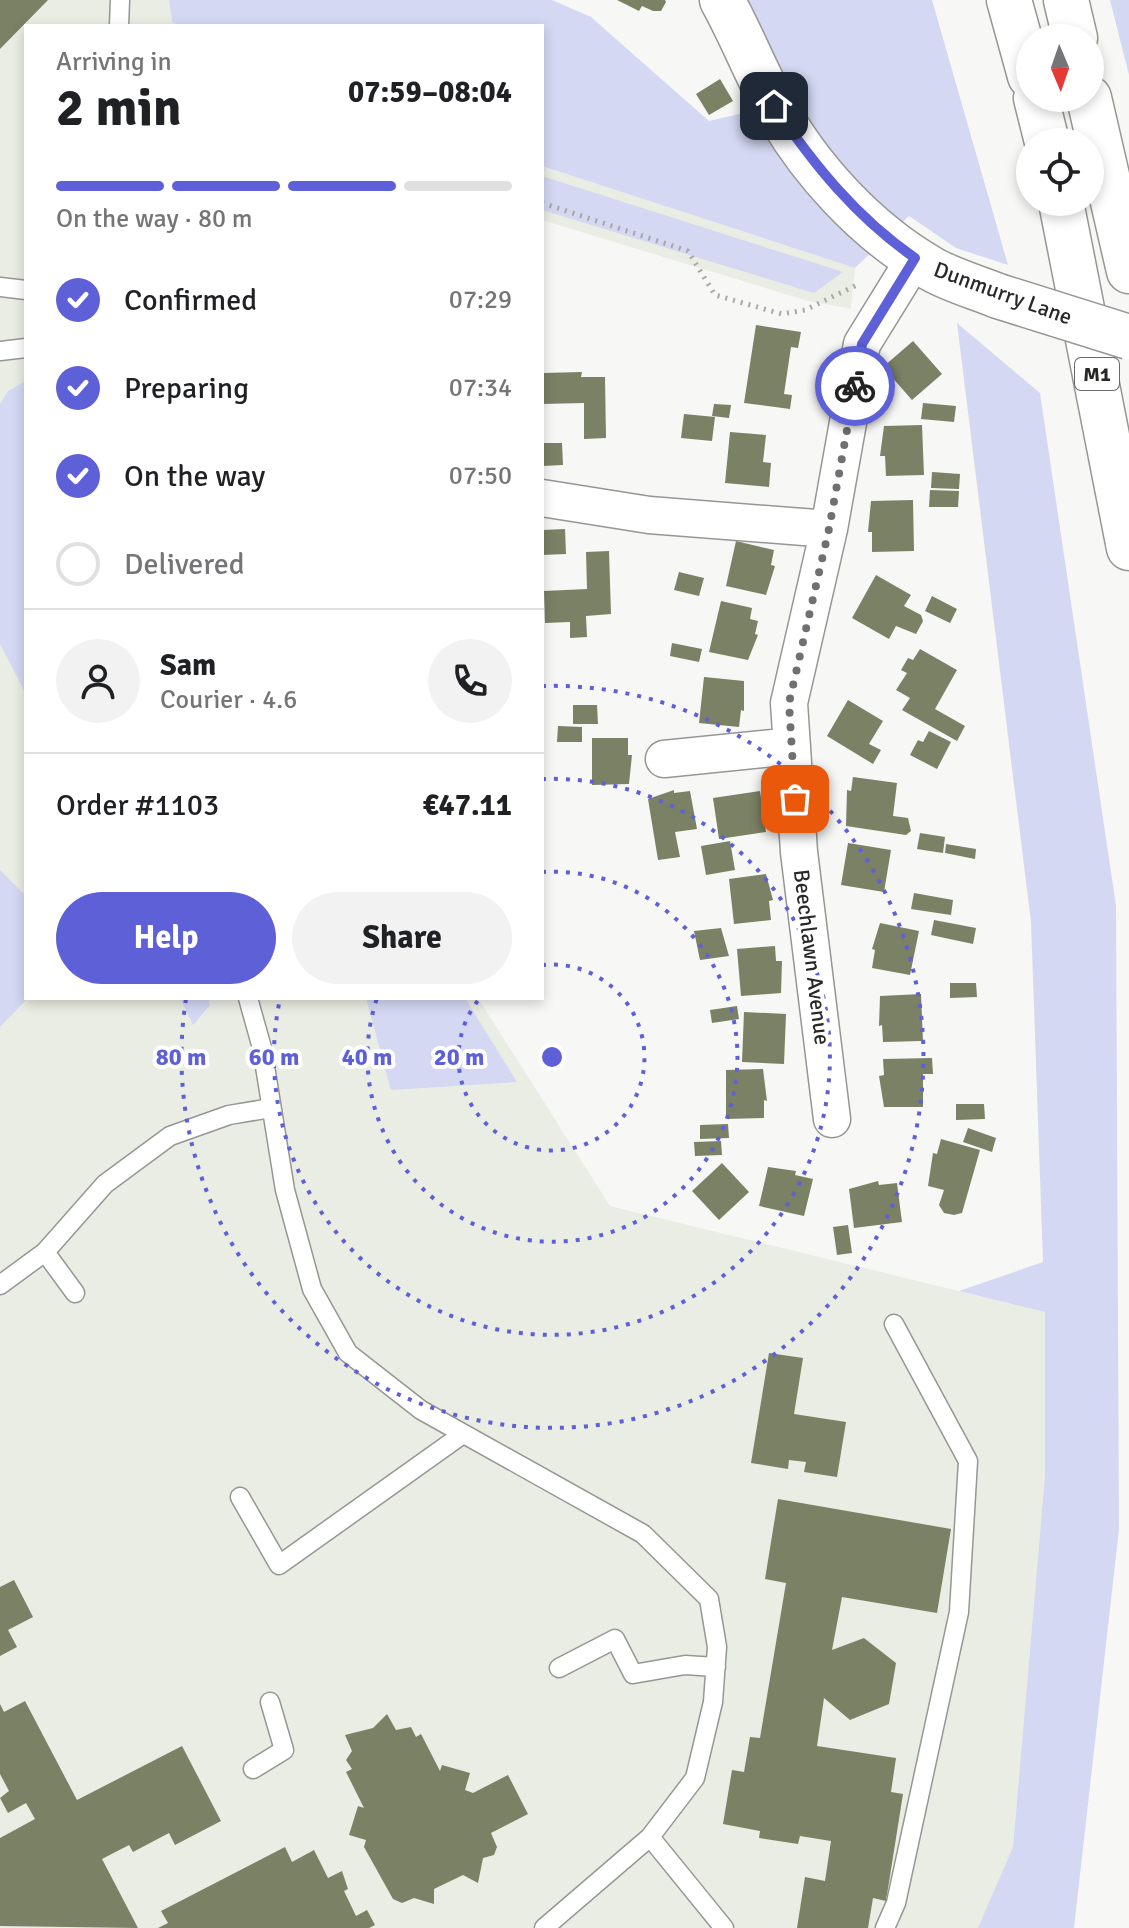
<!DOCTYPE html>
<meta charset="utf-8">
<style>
:root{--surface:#fff;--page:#f2f2f2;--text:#202124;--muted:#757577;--line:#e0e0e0;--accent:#5e60d8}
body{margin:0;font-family:Signika,sans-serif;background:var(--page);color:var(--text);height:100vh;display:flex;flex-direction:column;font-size:30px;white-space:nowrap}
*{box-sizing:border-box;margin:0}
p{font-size:26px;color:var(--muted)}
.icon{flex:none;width:44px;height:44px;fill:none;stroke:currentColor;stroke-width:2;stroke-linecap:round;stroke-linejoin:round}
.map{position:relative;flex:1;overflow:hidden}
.panel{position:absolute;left:24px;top:24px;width:520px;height:976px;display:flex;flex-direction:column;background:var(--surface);border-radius:0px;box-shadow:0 4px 12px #0003}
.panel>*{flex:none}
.needle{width:52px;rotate:178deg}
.fabs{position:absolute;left:1016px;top:24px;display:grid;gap:16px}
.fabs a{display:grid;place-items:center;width:88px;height:88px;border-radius:50%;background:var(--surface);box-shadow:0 4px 12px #0003;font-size:40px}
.pin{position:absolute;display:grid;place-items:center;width:68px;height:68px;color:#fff;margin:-34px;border-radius:16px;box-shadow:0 4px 12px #0006}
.courier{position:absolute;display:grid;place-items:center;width:80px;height:80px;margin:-40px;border:6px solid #5e60d8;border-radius:50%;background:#fff;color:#222;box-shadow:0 2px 10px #0007}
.headline em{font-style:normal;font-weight:800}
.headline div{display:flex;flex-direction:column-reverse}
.headline{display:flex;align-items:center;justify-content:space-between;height:136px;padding:0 32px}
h1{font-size:52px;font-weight:800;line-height:60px}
.bar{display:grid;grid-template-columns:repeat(4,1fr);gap:12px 8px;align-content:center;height:96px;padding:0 32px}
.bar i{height:10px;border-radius:6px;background:var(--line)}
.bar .on{background:var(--accent)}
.bar p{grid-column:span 4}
.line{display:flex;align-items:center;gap:20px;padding:0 32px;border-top:2px solid var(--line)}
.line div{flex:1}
.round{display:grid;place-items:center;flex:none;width:84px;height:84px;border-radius:42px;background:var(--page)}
ol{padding:0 32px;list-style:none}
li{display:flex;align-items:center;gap:24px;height:88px}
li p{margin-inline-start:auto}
li .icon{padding:8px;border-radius:50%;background:var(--accent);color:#fff;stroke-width:4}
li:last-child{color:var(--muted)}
li i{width:44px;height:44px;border:4px solid var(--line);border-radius:50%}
.cta{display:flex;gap:16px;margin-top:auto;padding:16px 32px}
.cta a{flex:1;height:92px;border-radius:48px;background:var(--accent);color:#fff;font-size:32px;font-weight:800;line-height:92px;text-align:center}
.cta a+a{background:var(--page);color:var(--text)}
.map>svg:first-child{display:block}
.built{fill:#eaede3}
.green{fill:#d4d8f2}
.building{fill:#7a8164}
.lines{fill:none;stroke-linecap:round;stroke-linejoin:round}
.service-casing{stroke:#969794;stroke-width:21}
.minor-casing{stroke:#969794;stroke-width:39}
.tertiary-casing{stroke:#969794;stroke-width:47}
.motorway-casing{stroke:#969794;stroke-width:47}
.path{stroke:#a8a9a6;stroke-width:5;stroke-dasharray:2 6;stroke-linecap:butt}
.service{stroke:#fff;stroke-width:18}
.minor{stroke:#fff;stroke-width:36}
.tertiary{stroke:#fff;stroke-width:44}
.motorway{stroke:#fff;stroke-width:44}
.tertiary-bridge-casing{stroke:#969794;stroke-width:47;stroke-linecap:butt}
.tertiary-bridge{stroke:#fff;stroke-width:44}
.done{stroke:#70716f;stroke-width:8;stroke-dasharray:0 14.4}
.route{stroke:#5e60d8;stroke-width:10}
.ring{fill:none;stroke:#5e60d8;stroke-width:4;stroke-dasharray:4 8}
.labels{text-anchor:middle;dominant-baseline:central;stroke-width:8;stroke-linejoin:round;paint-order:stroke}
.shield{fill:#fff;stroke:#686968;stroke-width:2}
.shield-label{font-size:20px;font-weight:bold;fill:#282927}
.street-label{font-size:22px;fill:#282927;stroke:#fff}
.centre{fill:#5e60d8;stroke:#fff;stroke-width:4}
.ring-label{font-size:24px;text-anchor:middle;font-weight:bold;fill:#5e60d8;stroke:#fff;stroke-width:8;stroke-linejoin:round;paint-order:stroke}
</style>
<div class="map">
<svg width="1129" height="1928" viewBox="0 0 1129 1928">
<rect width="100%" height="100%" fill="#f7f8f5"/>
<!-- built -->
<path class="built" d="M0,0H169L172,22L179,26H26V998H478L610,1206L1045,1312V1475L1013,1847L1001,1928H0Z
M542,166L855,268L851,309L808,301L542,220Z"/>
<!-- green -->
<path class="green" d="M169,0H552L591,17L709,121L774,106L722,0H932L1008,265L956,248L909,216L855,268L542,166V26H179L172,22Z
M1110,0H1129V75Z
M542,176L843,272L814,293L542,210Z
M957,323L1040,393L1116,906L1119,1529L1074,1928H978L1013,1847L1045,1475V1312L959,1291L1043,1262L1031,922Z
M26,381V694L0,644V404L8,391Z
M0,870L26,896L28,998L0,1027Z
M180,998H208L210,1005L193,1025Z
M366,998H465L517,1082L391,1090Z"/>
<!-- building -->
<path class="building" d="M0,0H48L0,49Z
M617,0H665L666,2L661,11H653L642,6L639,11Z
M720,79L733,101L709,115L696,94Z
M756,325L801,332L798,348L791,347L784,394L792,395L790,409L744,403Z
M913,341L942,374L912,400L883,367Z
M582,372L581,377H605L606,438L584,439V403L542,404V373Z
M923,403L956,406L954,422L921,419Z
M714,404L731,405L729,418L712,416Z
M684,414L715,417L712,441L681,438Z
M922,425L924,475L886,476L885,456H880L884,426Z
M730,432L766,435L763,462L771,463L769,487L725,483Z
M542,443H562L563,465L542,466Z
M932,472L960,474L959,489L931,488Z
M930,490L959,491L958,507H929Z
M913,500L914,551L872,552V532H868L871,501Z
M565,529L566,554L542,555V530Z
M736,541L774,550L771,565L775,566L766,595L726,586Z
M609,551L611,614L586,616L587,637L570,638V622L545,623L544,591L587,589L586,552Z
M679,572L704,578L699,596L674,590Z
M876,575L911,595L904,606L921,615L923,621L916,634L896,626L889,639L852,618Z
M932,596L957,609L950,623L925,611Z
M721,601L752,608L750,619L758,621L755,634L758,635L748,660L709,652Z
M672,643L702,649L699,662L670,656Z
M920,649L957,670L935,709L965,726L957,741L902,710L910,698L896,690L907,673L901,670L908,658L913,660Z
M704,677L744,681V711L741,710L739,727L699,723Z
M848,700L883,721L869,744L881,750L873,764L827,736Z
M573,705H597L598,724H573Z
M558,726L582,727V742H557Z
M929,731L951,742L937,769L910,755L918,740L923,742Z
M592,738H628V755H632L629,784L592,785Z
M853,777L897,783L893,816L908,818L911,831L906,835L846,826L847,790L851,791Z
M674,790V793L690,791L697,829L675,832L680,857L658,860L648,799Z
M760,791L766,832L719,839L713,798Z
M920,833L945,837L943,853L917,849Z
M730,841L735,870L706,875L701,846Z
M848,843L891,850L884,892L841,885Z
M946,844L976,849L975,859L945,853Z
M766,874L773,900L769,901L771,920L734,924L729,879Z
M914,893L953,900L951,915L911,909Z
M934,920L976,928L973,944L931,935Z
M880,923L919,931L910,975L872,968L875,950L872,949Z
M721,928L729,956L700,960L694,931Z
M775,946L776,961H782L781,993L741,996L737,949Z
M950,983H976L977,997L950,998Z
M921,994L923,1041L883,1042L882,1025L879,1026L880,996Z
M737,1006L739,1019L712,1023L710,1010Z
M744,1012L786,1014L784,1064L742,1062Z
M932,1058L933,1074H923V1107H884L879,1076L884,1075L883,1059Z
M763,1069L767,1101L764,1100V1118L726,1119V1070Z
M956,1104H984L985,1119L956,1120Z
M728,1124L729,1138L700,1139V1125Z
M968,1128L996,1138L992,1152L963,1142Z
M941,1139L980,1150L962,1213L954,1215L944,1213L939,1205L944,1190L928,1186L933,1153L937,1154Z
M721,1141L722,1155L695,1156L694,1142Z
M722,1163L749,1192L719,1220L692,1191Z
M768,1167L796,1171L795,1175L813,1179L804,1216L759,1206Z
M878,1181L879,1185L897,1183L902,1222L854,1228L849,1189Z
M848,1225L852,1253L837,1255L833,1227Z
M769,1353L803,1358L794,1414L846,1422L837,1477L804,1472L806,1462L789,1460L788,1469L751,1463Z
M778,1499L951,1529L937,1613L842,1597L832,1650L864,1638L896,1663L889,1704L850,1720L824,1698L817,1746L896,1758L891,1792L903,1794L886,1901L873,1898L868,1928H797L805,1877L825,1881L831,1841L800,1836L798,1844L759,1838L760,1831L723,1824L732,1770L744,1772L750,1737L760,1738L786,1583L765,1579Z
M14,1580L33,1617L8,1630L17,1647L0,1656V1587Z
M25,1701L77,1800L182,1746L221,1821L175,1845L169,1833L133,1852L129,1845L102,1859L138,1928L0,1926V1838L35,1819L26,1803L8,1813L0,1798L9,1791L0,1774V1704L4,1712Z
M387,1714L396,1730L411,1727L416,1737L421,1734L440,1771L442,1765L470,1773L465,1790L473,1793L508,1775L528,1814L491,1833L497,1847L494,1855L483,1858L478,1883L463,1875L434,1889V1904L414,1898L402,1903L393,1899L364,1847L366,1840L349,1835L358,1806L364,1808L346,1772L352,1769L346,1760L352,1751L345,1735L373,1728Z
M285,1847L292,1862L314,1850L328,1878L342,1871L348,1889L344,1891L356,1916L367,1910L375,1925L369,1928H158L168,1923L161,1911Z"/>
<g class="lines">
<!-- service casing -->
<g class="service-casing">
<path id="service" d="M119,26L120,0
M0,287L26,290
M0,351L26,348
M248,998L262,1048L285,1190L312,1289L348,1353L421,1410L643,1534L709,1599L717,1647L713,1702L695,1778L650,1837L544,1928
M45,1252L75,1293
M0,1285L45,1252L105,1184L170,1136L229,1115L271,1108
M240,1497L279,1565L463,1434
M559,1668L615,1639L633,1674L685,1665L716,1667
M253,1769L284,1750L270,1702
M650,1837L724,1928
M885,1928L896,1903L959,1612L968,1461L894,1324"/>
</g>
<!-- minor casing -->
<g class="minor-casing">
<path id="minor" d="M542,498L649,515L829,529
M664,759L792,746
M832,1119L799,852L789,703L829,529L862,344L915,258"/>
</g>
<!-- tertiary casing -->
<g class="tertiary-casing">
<path id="tertiary" d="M722,0C741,34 755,71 774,105C809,169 866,231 930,268C950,280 976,287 998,296"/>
</g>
<!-- motorway casing -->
<g class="motorway-casing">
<path id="motorway" d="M1009,0L1030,76
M1066,0L1075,38
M1036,98L1047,142
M1089,98L1129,271
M1061,202L1129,548"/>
</g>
<!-- path -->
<path class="path" d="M542,203L688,251L715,295L782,314L805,310L859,284"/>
<!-- service -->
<use href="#service" class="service"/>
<!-- minor -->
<use href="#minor" class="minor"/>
<!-- tertiary -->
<use href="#tertiary" class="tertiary"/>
<!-- motorway -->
<use href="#motorway" class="motorway"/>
<!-- tertiary-bridge casing -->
<g class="tertiary-bridge-casing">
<path id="tertiary-bridge" d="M998,296L1129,337"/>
</g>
<!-- tertiary-bridge -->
<use href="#tertiary-bridge" class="tertiary-bridge"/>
</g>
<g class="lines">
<!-- done -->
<path class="done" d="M795,799L789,703L829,529L855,386"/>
<!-- route -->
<path class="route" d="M774,106C814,165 856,217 915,258L862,344L855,386"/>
</g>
<!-- distance rings -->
<g class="ring">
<path d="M542 965A93 93 0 1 1 480 998"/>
<path d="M542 872A185 185 0 1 1 377 998"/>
<path d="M542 779A278 278 0 1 1 280 999"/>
<path d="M542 686A371 371 0 1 1 186 999"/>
</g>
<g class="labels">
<!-- shield labels -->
<rect class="shield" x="1075" y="358" width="44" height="32" rx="6"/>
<g class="shield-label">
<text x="1097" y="374">M1</text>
</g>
<!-- street labels -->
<g class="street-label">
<text transform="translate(1003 293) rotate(20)">Dunmurry Lane</text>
<text transform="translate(812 957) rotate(83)">Beechlawn Avenue</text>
</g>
</g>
<circle cx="552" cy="1057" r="12" class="centre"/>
<g class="ring-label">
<text x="181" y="1065">80 m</text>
<text x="274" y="1065">60 m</text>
<text x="367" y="1065">40 m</text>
<text x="459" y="1065">20 m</text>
</g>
</svg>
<div class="fabs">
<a><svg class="needle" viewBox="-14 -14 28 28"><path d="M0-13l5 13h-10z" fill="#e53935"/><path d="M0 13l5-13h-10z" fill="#757577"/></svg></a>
<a><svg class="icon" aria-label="locate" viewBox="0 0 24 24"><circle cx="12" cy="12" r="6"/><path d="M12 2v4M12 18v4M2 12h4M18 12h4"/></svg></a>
</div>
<div class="pin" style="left:795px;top:799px;background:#ea580c"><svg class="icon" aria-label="bag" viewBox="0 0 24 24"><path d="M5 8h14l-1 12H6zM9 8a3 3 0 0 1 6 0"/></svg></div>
<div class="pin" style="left:774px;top:106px;background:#1f2937"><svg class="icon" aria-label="home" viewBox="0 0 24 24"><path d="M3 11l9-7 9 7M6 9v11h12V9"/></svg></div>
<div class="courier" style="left:855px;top:386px"><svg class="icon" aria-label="bike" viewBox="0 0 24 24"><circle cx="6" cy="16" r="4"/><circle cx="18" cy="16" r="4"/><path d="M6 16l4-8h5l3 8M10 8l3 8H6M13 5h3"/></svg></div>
<section class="panel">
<div class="headline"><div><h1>2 min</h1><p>Arriving in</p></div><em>07:59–08:04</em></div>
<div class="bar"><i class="on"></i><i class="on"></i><i class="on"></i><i></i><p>On the way · 80 m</p></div>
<ol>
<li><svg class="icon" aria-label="check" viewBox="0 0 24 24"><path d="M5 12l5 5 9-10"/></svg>Confirmed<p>07:29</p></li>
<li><svg class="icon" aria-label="check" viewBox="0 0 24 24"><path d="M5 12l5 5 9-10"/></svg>Preparing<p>07:34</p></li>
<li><svg class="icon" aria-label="check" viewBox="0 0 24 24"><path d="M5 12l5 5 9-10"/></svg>On the way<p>07:50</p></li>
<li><i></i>Delivered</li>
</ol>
<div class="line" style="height:144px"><a class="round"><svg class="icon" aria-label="person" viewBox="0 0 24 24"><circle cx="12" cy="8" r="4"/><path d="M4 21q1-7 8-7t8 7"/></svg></a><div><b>Sam</b><p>Courier · 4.6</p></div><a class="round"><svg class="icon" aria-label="phone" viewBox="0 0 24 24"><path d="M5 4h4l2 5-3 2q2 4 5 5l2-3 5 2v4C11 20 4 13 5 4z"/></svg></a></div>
<div class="line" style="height:104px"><div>Order #1103</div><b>€47.11</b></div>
<div class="cta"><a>Help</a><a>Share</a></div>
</section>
</div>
